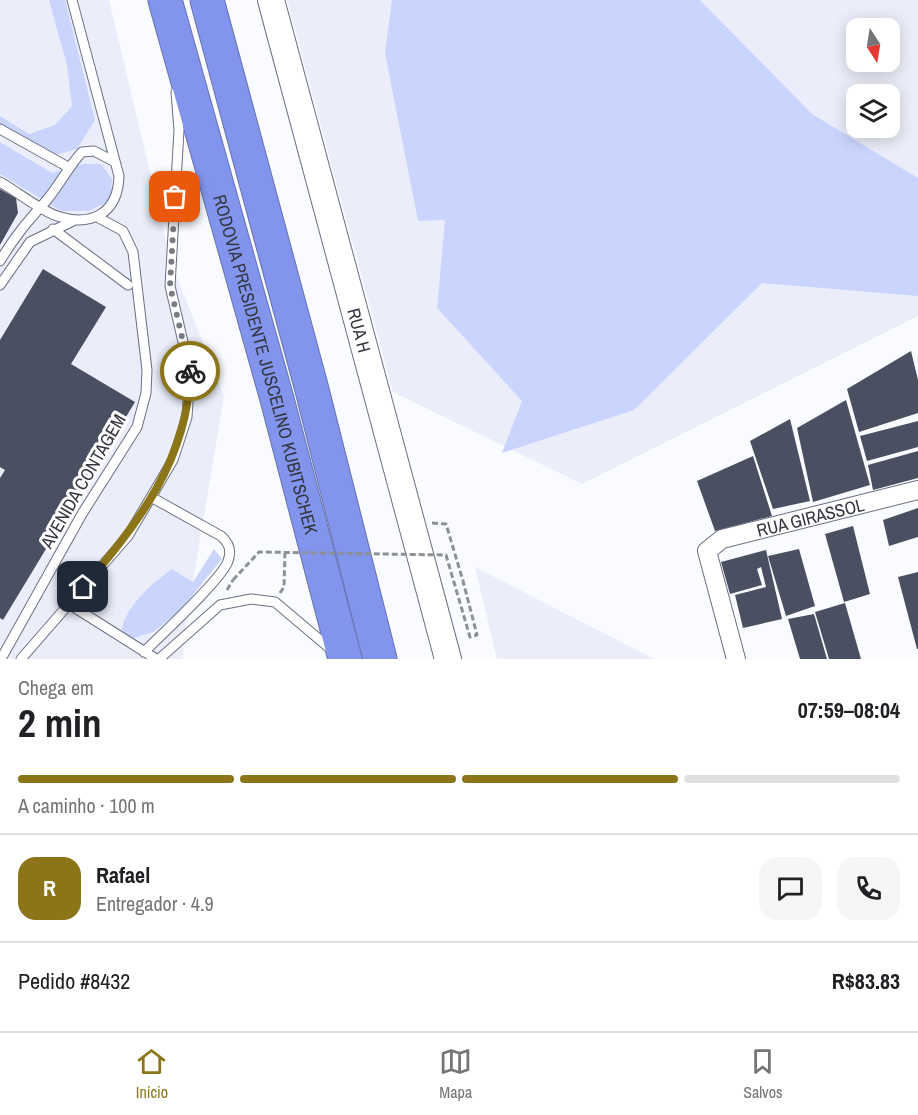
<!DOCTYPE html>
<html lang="pt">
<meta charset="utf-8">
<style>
:root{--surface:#fff;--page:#f6f6f6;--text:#202124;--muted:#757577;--line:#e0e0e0;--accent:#8c7418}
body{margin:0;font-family:"Archivo Narrow",sans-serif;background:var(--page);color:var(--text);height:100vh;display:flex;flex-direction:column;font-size:22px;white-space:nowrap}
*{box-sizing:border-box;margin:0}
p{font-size:20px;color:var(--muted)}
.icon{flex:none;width:33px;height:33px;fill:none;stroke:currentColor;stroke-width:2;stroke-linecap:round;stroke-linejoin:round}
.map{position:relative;height:659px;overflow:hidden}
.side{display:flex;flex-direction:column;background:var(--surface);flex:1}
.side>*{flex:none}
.needle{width:39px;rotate:168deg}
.fabs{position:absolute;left:846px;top:18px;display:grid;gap:12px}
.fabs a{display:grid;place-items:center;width:54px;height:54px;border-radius:12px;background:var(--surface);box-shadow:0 3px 15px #0003;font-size:30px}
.pin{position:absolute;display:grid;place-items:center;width:51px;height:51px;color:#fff;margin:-26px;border-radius:12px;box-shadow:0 3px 9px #0006}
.courier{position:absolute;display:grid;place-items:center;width:60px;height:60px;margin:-30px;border:4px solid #8c7418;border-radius:50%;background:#fff;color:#222;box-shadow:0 2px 8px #0007}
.head em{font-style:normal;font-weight:700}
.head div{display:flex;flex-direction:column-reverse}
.head{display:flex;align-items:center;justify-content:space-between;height:102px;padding:0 18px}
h1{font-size:39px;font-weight:700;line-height:45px}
.bar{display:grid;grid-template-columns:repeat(4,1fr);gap:9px 6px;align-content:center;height:72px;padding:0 18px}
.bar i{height:8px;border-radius:4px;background:var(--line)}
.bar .selected{background:var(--accent)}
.bar p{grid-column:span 4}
.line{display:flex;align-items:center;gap:15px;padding:0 18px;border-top:2px solid var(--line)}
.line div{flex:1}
.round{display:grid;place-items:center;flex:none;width:63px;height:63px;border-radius:18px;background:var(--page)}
.dock{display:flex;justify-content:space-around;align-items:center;height:84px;border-top:2px solid var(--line);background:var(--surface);font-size:16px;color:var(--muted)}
.dock a{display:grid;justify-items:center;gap:3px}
.dock .selected{color:var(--accent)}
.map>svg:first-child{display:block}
.built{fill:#ebeefa;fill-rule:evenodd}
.green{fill:#cad5fd}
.building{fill:#4a4f61}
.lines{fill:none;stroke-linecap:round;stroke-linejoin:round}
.service-casing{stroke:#6a6f82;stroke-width:11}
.minor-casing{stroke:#6a6f82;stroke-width:20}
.secondary-casing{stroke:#6a6f82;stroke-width:28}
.motorway-casing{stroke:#6773af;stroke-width:35}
.path{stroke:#8e9097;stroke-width:3;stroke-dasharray:6 3;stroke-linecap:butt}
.service{stroke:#fff;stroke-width:9}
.minor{stroke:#fff;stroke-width:18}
.secondary{stroke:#fff;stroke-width:26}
.motorway{stroke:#8294eb;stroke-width:33}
.path-bridge{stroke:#8e9097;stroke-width:3;stroke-dasharray:6 3;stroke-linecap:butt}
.done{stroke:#797b82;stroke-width:6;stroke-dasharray:0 10.8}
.route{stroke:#8c7418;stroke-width:8}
.labels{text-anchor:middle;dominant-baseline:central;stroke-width:6;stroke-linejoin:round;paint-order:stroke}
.street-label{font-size:18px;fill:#34363f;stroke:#fff}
</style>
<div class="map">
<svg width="918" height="659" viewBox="0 0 918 659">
<rect width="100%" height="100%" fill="#f9fbff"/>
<!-- built -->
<path class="built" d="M0,0H109L172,265L224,396L184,634L183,659H0Z
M287,0H918V316L582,484L393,392ZM856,28H890V62H856ZM856,94H890V128H856Z
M475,567L654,659H497Z"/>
<!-- green -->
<path class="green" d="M49,0H65L95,120L77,149L52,156L0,124V116L29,134L55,125L72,106L67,65Z
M392,0H700L812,114L918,178V296L762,283L634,410L502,453L522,401L437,308L445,220L418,221L385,53Z
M0,142L52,173L83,164H101L112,179L111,200L89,211H61L0,174Z
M214,549L222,559L179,612L153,632L131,639L122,631C123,608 155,581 172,569L193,582Z"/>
<!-- building -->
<path class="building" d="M0,189L16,198L18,213L0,245Z
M43,269L106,307L71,364L135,402L3,620L0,618V478L5,470L0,467V340Z
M911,351L918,380V413L859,432L847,389Z
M846,400L870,485L813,502L797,428Z
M790,419L810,501L773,509L750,441Z
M918,421V447L867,461L860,436Z
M918,451V478L873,490L868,465Z
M753,456L772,516L715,531L697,481Z
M918,508V537L889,546L883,520Z
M853,526L870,594L844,602L825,534Z
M799,549L815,606L786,616L768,556Z
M766,550L782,619L743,628L735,595L766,587L761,567L757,569L762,585L730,594L721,562Z
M918,572V649H917L898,577Z
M845,603L861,659H829L815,612Z
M814,614L827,659H800L788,619Z"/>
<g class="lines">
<!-- service casing -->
<g class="service-casing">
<path id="service" d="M0,129L68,167
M0,182C18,192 38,209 57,216C91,227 118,214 119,176L72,0
M53,229L128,285
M0,261C15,236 27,222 46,201C59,186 68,167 82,152L94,151L115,162
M0,285L30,242L75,220
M69,604L156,659
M144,652C161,635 223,578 228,561C232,550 229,543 221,536L151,497
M1,659L82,514L137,427L146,393L147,370L133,252L123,231L97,217
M21,659L128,536L173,460L187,417L190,372L170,286L179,130L176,92
M159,659L220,605L251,599L275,602L333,651"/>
</g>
<!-- minor casing -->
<g class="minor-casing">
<g id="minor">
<path id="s1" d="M736,659L707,551L722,539L918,490"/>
</g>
</g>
<!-- secondary casing -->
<g class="secondary-casing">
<g id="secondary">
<path id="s2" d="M271,0L448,659"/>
</g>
</g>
<!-- motorway casing -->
<g class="motorway-casing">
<g id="motorway">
<path id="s3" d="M165,0L277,399L345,659"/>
<path d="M207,0L311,386L380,659"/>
</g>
</g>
<!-- path -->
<path class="path" d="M432,523L446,524L463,581
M227,590L233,580
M280,593L284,587L285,553"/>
<!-- service -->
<use href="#service" class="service"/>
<!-- minor -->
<use href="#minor" class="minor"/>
<!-- secondary -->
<use href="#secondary" class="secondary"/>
<!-- motorway -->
<use href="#motorway" class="motorway"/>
<!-- path-bridge -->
<path class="path-bridge" d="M233,580L259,552L446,555L470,637L477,635L463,581"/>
</g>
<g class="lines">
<!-- done -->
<path class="done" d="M175,197L170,286L190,371"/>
<!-- route -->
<path class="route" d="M83,587C138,525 189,457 190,371"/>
</g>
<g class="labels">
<!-- street labels -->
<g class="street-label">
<text stroke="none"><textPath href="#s2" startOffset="342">RUA H</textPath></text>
<text stroke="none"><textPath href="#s3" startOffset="378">RODOVIA PRESIDENTE JUSCELINO KUBITSCHEK</textPath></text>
<text transform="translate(83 481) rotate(-60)">AVENIDA CONTAGEM</text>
<text stroke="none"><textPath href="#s1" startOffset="222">RUA GIRASSOL</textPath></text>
</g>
</g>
</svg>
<div class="fabs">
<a><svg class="needle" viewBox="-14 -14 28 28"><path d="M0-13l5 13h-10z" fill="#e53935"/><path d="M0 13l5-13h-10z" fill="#757577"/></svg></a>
<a><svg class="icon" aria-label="layers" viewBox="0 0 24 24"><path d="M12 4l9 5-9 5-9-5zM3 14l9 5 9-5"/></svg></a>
</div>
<div class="pin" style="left:175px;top:197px;background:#ea580c"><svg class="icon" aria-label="bag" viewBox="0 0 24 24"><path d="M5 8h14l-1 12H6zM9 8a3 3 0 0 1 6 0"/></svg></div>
<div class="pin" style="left:83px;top:587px;background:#1f2937"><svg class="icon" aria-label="home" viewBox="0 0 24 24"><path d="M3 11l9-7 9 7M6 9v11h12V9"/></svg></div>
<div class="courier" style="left:190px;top:371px"><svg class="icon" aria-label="bike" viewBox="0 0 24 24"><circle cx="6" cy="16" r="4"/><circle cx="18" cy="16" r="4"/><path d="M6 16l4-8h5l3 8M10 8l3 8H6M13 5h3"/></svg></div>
</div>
<section class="side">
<div class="head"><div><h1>2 min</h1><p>Chega em</p></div><em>07:59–08:04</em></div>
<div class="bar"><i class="selected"></i><i class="selected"></i><i class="selected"></i><i></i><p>A caminho · 100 m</p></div>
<div class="line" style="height:108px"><b class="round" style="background:var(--accent);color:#fff">R</b><div><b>Rafael</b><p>Entregador · 4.9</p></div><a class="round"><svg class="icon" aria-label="chat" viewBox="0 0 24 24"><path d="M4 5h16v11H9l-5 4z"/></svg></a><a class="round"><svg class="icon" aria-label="phone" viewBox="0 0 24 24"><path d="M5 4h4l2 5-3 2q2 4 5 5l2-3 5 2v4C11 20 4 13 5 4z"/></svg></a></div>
<div class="line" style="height:78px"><div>Pedido #8432</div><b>R$83.83</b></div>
</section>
<nav class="dock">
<a class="selected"><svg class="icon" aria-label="home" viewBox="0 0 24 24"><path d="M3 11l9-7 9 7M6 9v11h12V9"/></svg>Início</a>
<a><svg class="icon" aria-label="map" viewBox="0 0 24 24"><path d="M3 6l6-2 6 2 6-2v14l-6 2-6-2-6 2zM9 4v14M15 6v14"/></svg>Mapa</a>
<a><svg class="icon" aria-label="saved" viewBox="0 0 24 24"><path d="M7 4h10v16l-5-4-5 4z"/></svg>Salvos</a>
</nav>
